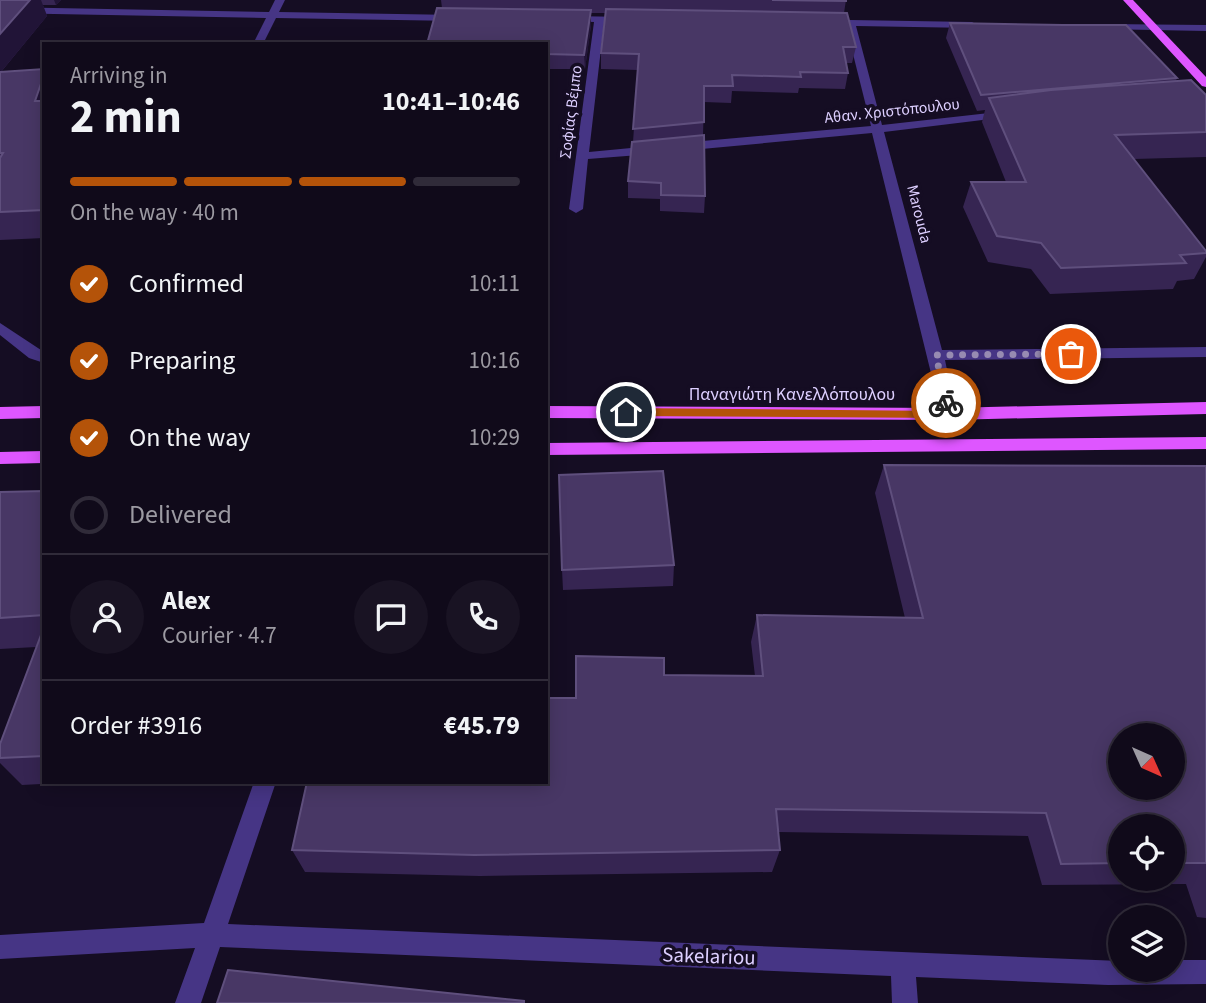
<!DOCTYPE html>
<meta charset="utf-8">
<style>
:root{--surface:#100a1a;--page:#191323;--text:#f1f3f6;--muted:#9c9aa2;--line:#302b39;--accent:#b45309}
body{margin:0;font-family:"Source Sans 3",sans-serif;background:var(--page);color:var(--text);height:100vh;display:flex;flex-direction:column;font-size:26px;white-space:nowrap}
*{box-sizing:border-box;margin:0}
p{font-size:23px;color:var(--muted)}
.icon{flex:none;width:38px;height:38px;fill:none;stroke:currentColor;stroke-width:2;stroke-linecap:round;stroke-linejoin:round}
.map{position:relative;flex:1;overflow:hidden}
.details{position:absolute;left:42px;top:42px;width:506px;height:742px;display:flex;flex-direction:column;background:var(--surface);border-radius:0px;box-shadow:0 4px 18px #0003,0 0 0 2px var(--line)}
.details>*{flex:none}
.needle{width:46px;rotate:135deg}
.controls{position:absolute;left:1108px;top:723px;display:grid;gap:14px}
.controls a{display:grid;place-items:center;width:77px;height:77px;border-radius:50%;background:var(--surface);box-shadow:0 4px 18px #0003,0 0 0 2px var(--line);font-size:35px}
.pin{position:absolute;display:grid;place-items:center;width:60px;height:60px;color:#fff;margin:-30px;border:4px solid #fff;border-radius:50%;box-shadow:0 2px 7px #0007}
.courier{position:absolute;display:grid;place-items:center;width:70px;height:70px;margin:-35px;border:5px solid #b45309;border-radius:50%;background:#fff;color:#222;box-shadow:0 2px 9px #0007}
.headline em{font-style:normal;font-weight:700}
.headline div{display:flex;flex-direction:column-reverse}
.headline{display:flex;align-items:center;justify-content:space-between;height:119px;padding:0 28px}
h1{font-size:46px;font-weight:700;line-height:52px}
.bar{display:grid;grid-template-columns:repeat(4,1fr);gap:10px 7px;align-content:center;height:84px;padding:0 28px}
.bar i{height:9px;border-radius:5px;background:var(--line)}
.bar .active{background:var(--accent)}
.bar p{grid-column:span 4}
.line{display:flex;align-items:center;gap:18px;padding:0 28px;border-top:2px solid var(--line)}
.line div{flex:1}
.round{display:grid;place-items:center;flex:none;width:74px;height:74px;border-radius:37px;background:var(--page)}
ol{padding:0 28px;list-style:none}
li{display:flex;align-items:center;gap:21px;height:77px}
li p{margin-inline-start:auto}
li .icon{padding:7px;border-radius:50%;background:var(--accent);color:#fff;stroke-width:4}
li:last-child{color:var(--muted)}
li i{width:38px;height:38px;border:4px solid var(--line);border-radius:50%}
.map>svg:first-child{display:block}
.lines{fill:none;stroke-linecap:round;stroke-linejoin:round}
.minor{fill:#463585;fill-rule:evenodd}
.major{fill:#de56ff;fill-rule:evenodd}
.wall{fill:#362552;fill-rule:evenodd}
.shaded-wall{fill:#211437}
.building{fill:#483765;stroke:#5f4f7d;stroke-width:2;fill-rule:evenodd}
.route{fill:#b45309}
.done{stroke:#978bb2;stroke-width:7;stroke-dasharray:0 12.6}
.labels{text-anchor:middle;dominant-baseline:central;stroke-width:7;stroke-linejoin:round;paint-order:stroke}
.far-street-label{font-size:16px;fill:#ddcfff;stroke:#150d23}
.street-label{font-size:18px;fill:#ddcfff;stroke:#150d23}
.near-street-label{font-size:21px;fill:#ddcfff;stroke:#150d23}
</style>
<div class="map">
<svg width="1206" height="1003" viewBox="0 0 1206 1003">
<rect width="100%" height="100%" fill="#150d23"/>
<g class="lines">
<!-- minor -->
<path class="minor" d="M275,0H285L279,12L457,15L462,18L457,21L276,18L263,44H253L266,18L0,13V7L269,12Z
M569,16L629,17L634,20L629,23H604L589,152L652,146L658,150L652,154L588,159L583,209L576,213L569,209L594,22L565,21L564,19Z
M850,20L972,22L977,25L972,28L856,26L882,125L1007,111L1013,114L1007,117L884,132L942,350L1206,347V357L945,360L956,414L954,418H942L872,133L680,151L674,147L680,143L871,126L846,26H828L823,23L828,20Z
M1105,24L1206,25V31L1101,29L1100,27Z
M0,323L44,352V363L29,358L0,335Z
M254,782H276L228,924L1120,961V970H1172V960H1206V984L1108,985L916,977L918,1003H892L891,976L220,947L201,1003H175L195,948L0,959V935L204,923Z"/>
<!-- major -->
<path class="major" d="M1123,0H1133L1206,77V87L1202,86Z
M1206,402V414L948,420L546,418V406L948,408Z
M44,406V418L0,419V407Z
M1206,437V449L546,455V443Z
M44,451V463L0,464V452Z"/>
</g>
<!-- wall -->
<path class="wall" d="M0,0H61L56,5H43L47,16L1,72L44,69V238L0,240Z
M441,0H846L844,13L856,47L852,63H846L848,73L845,89L799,88L798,93L732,91L731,103L704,102L703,135L705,196L704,213L660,211V199L628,198V181L633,142L638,70L601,69V53L606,13H591V25L585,69H546V44L442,8Z
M950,23L1177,78L1176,81L1206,95V157L1134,159L1206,251V257L1194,279L1177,281L1173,289L1050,294L1031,269L988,262L963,207L971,182H1006L982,122L985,110L977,111L946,38Z
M884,465L1206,466V918L1197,917L1186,884L1042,885L1028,836L778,832L780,850L772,872L480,876L305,872L292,850L576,698L664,675L755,676L751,642L757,615L905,618L875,493ZM1120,826H1172V878H1120Z
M44,491V782H79L22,785L0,763V744L36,647L0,649V492Z
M674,565L673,586L563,590L562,570Z"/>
<!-- shaded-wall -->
<path class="shaded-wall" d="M30,0H41L47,16L0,73V34Z
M54,0H61L56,5Z
M591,10V25L585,69L584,55Z
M44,75V122L35,101Z"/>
<!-- building -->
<path class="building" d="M0,0H30L0,34Z
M772,0H846V1Z
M437,8L591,10L584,55L546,54V44H427Z
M606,9L847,13L856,47H843L848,73L800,72L801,77L732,75L733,86H704V122L633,129L639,54L601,53Z
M950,23L1063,25H1126L1177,78L981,95Z
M44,69V75L35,101H44V210L0,212V158L3,153H0V72Z
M1191,80L1206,95V132L1115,135L1206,251V253L1180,255L1186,263L1061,268L1041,243L997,236L971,182H1026L989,98L1051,90Z
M704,135L705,196L661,195V183L628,181L632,142Z
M884,465L1206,466V863H1172V826H1120V863L1061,864L1046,813L776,809L780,850L474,855L292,850L307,782H546V698H576V656L664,658V675L763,676L757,615L923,618ZM1120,735H1172V788H1120Z
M663,471L674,565L562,570L559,475Z
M44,491V615L0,618V492Z
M44,627V756L0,758V744Z
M228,970L524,1001V1003H217Z"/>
<!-- route -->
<path class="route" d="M946,399L951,403L954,414L948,418L626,416L621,412L626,408L942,411L941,403Z"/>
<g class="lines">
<!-- done -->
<path class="done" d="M946,403L936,355L1071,354"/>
</g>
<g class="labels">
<!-- far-street labels -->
<g class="far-street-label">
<text transform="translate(892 111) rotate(-6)">Αθαν. Χριστόπουλου</text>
<text transform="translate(571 112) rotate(-83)">Σοφίας Βέμπο</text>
<text transform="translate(919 214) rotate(76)">Marouda</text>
</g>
<!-- street labels -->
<g class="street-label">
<text x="792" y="394">Παναγιώτη Κανελλόπουλου</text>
</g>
<!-- near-street labels -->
<g class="near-street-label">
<text transform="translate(709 956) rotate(2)">Sakelariou</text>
</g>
</g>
</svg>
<div class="controls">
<a><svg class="needle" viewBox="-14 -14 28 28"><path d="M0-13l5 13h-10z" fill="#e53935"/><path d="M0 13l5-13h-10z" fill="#9c9aa2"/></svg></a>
<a><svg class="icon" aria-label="locate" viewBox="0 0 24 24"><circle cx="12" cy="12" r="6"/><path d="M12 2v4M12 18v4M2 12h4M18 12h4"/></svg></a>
<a><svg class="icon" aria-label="layers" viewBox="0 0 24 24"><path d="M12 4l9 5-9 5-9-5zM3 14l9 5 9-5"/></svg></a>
</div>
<div class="pin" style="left:1071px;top:354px;background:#ea580c"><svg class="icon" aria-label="bag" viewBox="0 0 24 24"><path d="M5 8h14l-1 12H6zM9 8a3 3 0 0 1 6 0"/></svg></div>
<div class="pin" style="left:626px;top:412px;background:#1f2937"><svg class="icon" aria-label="home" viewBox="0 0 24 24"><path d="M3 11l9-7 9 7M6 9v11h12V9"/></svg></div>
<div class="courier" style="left:946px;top:403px"><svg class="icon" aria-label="bike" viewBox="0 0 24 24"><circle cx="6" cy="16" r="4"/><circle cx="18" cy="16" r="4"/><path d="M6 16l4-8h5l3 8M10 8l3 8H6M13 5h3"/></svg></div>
<section class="details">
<div class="headline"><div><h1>2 min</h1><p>Arriving in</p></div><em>10:41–10:46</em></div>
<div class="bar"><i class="active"></i><i class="active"></i><i class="active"></i><i></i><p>On the way · 40 m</p></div>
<ol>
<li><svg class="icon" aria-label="check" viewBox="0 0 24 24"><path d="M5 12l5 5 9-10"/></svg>Confirmed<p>10:11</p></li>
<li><svg class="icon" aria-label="check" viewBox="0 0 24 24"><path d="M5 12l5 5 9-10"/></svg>Preparing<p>10:16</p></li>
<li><svg class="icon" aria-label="check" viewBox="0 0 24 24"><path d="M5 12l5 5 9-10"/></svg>On the way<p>10:29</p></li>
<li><i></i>Delivered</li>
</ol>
<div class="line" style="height:126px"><a class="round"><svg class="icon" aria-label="person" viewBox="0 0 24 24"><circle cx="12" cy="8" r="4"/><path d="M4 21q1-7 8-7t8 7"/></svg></a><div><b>Alex</b><p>Courier · 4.7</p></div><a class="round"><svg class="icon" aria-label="chat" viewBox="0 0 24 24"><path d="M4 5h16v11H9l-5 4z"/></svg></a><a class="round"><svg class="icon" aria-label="phone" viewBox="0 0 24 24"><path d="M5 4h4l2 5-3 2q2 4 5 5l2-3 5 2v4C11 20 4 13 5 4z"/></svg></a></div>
<div class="line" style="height:91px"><div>Order #3916</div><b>€45.79</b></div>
</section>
</div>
